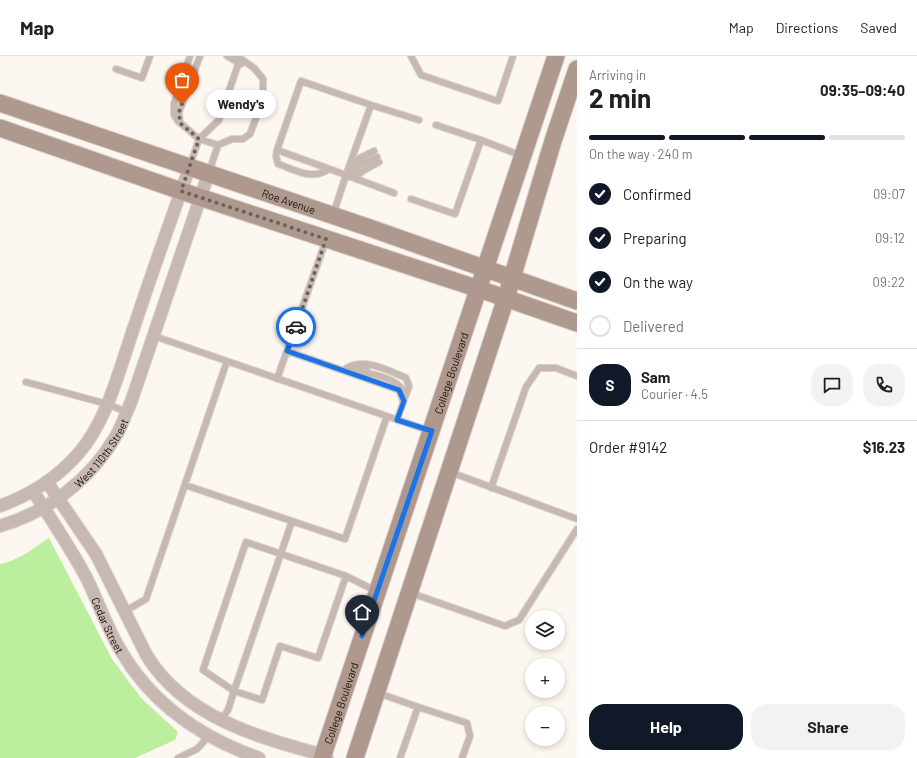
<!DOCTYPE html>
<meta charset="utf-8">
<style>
:root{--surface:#fff;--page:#f2f2f2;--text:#202124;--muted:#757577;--line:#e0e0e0;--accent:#111827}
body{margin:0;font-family:Barlow,sans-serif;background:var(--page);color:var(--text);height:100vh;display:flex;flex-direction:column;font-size:15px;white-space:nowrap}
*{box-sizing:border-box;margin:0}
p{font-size:13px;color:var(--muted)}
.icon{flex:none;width:22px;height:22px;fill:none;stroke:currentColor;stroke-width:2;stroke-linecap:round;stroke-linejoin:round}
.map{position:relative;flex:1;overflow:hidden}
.details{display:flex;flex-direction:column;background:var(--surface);width:340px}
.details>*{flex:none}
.buttons{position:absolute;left:525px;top:554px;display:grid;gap:8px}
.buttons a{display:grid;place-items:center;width:40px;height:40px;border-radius:50%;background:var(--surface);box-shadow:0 2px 6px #0003;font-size:20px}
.pin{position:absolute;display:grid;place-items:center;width:34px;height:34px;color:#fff;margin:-41px -17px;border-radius:50% 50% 50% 0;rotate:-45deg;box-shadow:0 0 4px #0007}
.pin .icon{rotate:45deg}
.courier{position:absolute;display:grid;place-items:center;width:40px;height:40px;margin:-20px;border:3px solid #1a73e8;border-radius:50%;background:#fff;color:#222;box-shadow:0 1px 5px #0007}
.bubble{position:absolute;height:28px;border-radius:14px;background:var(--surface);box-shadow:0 2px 6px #0003;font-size:13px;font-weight:700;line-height:28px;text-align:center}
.headline em{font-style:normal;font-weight:700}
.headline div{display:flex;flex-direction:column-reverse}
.headline{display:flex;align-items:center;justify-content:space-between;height:68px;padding:0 12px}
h1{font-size:26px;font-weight:700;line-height:30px}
.bar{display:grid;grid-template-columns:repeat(4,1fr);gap:6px 4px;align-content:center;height:48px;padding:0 12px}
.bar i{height:5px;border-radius:3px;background:var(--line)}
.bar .active{background:var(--accent)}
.bar p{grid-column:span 4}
.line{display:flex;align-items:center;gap:10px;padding:0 12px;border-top:1px solid var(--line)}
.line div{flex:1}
.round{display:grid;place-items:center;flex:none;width:42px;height:42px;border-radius:16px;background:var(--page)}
ol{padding:0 12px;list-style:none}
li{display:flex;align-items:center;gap:12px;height:44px}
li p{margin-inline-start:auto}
li .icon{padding:4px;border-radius:50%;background:var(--accent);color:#fff;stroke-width:4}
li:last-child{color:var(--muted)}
li i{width:22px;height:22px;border:2px solid var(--line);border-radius:50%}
.primary-button{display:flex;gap:8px;margin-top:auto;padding:8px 12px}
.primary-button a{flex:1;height:46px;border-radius:16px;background:var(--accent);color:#fff;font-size:16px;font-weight:700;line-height:46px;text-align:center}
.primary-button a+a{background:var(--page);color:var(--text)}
header{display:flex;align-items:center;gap:24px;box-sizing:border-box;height:56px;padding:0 20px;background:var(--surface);border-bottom:1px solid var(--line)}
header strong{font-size:19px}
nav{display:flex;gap:22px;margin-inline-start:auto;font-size:14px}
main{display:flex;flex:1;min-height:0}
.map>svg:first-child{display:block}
.green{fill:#bbee9d}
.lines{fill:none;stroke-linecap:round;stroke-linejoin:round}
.lane-casing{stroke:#d9d2cd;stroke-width:8}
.street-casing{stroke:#d9d2cd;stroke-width:14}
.secondary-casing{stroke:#d9d2cd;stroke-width:19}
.lane{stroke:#c7b8b1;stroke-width:6}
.street{stroke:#c7b8b1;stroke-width:12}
.secondary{stroke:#af998e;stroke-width:17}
.done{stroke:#69615a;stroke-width:4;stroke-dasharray:0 7.2}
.route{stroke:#1a73e8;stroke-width:5}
.labels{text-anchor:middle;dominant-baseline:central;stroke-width:3.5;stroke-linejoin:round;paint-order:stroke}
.street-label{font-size:11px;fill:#1a1008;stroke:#fff}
</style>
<header>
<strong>Map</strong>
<nav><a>Map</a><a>Directions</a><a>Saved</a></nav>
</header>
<main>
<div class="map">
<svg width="577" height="702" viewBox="0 0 577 702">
<rect width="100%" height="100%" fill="#fdf7f2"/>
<!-- green -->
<path class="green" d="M49,482L112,603L141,642L178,676L175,684L135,702H0V508C18,505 34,492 49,482Z"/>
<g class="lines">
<!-- lane casing -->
<g class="lane-casing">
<path id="lane" d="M190,0L174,48V59L178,65L199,83L218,89L232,83H243L250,78L263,43V23L254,12L237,0
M227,0L241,8
M411,0L421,19L498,45L513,0
M116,13L142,22L150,0
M371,49L419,64
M180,67L179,56L200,0
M436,69L481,84
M277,94L276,100L278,108C296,114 312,125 329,113
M190,109L199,83L219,64L240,3
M350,113L358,103L374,95
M209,116L218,89
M346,119L394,137
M349,121L360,109L377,101
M356,123L361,116L379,106
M411,143L455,158L481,84L522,100
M333,159L346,119L277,94L301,25L371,49L346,119
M154,280L430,375
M287,295L399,334L403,345
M347,313L362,311L367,312
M344,314C361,300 388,314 406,322L409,330L397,364
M351,315C366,316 400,322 404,337
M277,323L326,184
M26,326L107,348L127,356
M450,416L577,463
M185,429L345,483L387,360
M491,432L526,331L539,312H556L577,320
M292,465L234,635L262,644L280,590L318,602L346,520
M411,537L505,570L519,564L577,473
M124,556L146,543L227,305
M378,637L418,651L400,702
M418,651L467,667L470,680L462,702
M220,665L228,654L234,635L203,614L246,486L346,520L376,535
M178,702L197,693L208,681"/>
</g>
<!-- street casing -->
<g class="street-casing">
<g id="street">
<path d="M47,426L96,498L147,600C185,661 257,681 323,699L327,702"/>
<path id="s1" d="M33,435C51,463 70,491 86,521C98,545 107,572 121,595C152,648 202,682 259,702"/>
<path d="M0,450C30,439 57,422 78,398C107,365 119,315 133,274C151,220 170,166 189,113"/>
<path id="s2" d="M0,470C48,456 90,424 116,380C122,370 126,357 131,346L208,119"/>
</g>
</g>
<!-- secondary casing -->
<g class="secondary-casing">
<g id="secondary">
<path id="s3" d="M0,47L370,172L577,245"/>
<path d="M0,72L181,135L479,233L577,267"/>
<path id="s4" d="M322,702L556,0"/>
<path d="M355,702L506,242L553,85L577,13"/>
</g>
</g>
<!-- lane -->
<use href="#lane" class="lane"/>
<!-- street -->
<use href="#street" class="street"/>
<!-- secondary -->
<use href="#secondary" class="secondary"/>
</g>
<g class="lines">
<!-- done -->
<path class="done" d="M182,48L179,56L180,67L199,83L181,135L326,183L296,271"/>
<!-- route -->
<path class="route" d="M296,271L287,295L399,334L404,345L397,364L432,375L362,580"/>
</g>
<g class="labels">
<!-- street labels -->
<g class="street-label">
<text stroke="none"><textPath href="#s3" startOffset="305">Roe Avenue</textPath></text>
<text stroke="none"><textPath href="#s4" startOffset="406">College Boulevard</textPath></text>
<text stroke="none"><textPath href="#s2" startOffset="128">West 110th Street</textPath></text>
<text stroke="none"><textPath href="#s1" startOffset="154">Cedar Street</textPath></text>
<text stroke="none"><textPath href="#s4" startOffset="58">College Boulevard</textPath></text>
</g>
</g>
</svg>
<div class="buttons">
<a><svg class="icon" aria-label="layers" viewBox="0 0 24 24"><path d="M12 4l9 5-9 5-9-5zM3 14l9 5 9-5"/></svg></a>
<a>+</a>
<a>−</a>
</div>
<div class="pin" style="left:182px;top:48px;background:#ea580c"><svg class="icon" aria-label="bag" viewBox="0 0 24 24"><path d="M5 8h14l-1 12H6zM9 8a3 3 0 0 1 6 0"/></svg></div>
<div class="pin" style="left:362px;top:580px;background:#1f2937"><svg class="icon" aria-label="home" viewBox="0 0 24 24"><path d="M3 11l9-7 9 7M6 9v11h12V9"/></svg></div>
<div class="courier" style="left:296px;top:271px"><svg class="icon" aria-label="car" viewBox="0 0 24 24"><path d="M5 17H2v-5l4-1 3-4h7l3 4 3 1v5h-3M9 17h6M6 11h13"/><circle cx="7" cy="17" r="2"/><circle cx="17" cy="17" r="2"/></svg></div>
<div class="bubble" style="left:206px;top:34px;width:70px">Wendy's</div>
</div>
<section class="details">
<div class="headline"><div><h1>2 min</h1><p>Arriving in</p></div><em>09:35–09:40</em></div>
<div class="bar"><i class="active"></i><i class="active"></i><i class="active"></i><i></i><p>On the way · 240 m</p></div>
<ol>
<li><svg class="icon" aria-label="check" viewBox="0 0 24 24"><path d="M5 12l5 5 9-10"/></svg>Confirmed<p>09:07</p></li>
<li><svg class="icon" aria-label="check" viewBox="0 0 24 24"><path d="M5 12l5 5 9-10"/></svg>Preparing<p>09:12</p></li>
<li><svg class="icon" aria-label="check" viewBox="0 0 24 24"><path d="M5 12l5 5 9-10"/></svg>On the way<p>09:22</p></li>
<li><i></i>Delivered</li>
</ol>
<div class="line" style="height:72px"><b class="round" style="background:var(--accent);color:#fff">S</b><div><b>Sam</b><p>Courier · 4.5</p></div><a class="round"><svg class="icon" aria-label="chat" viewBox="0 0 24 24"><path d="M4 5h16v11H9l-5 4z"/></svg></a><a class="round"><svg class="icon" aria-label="phone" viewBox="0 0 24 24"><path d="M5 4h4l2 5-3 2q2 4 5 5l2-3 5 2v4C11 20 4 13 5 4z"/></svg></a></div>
<div class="line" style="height:52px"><div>Order #9142</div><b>$16.23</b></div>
<div class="primary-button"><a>Help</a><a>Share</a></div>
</section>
</main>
